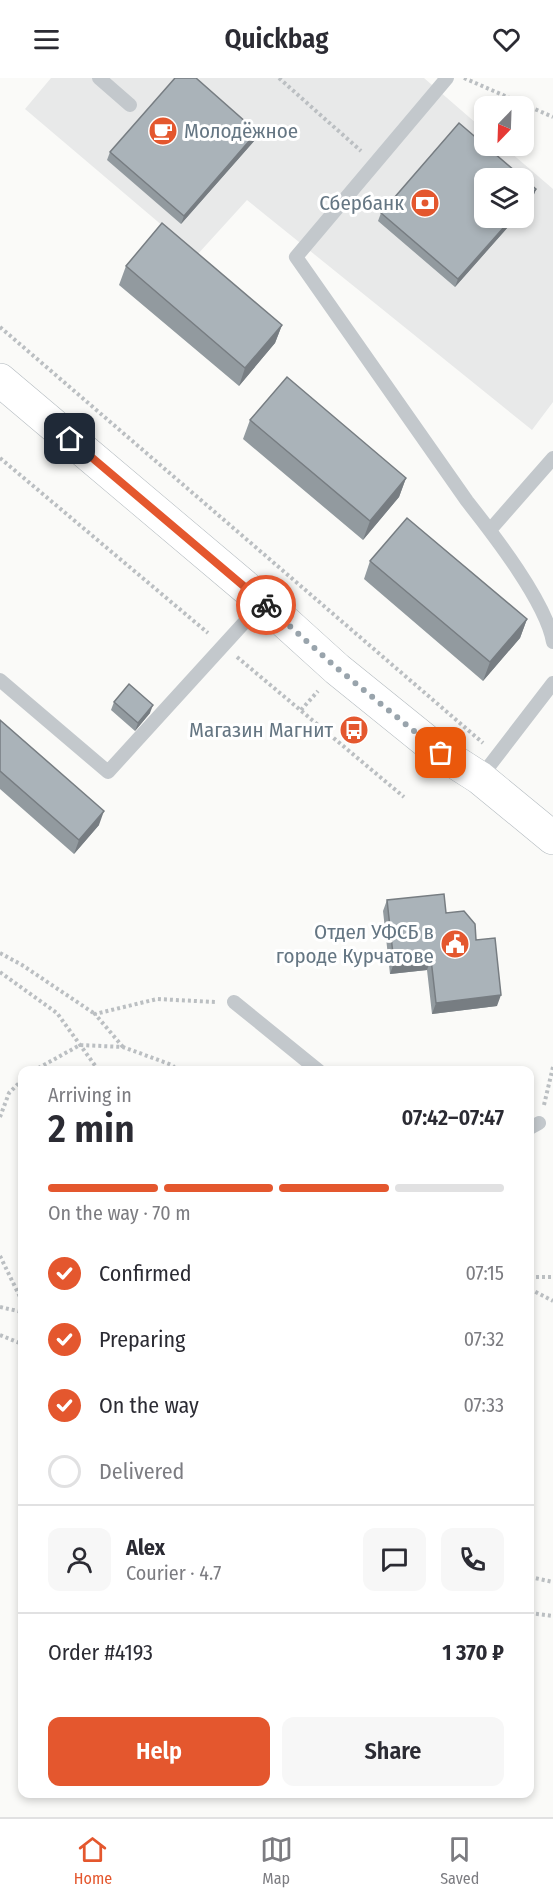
<!DOCTYPE html>
<meta charset="utf-8">
<style>
:root{--surface:#fff;--page:#f7f7f7;--text:#2b2b33;--muted:#7c7c81;--line:#e1e1e2;--accent:#e4572e}
body{margin:0;font-family:"Fira Sans Condensed",sans-serif;background:var(--page);color:var(--text);height:100vh;display:flex;flex-direction:column;font-size:22px;white-space:nowrap}
*{box-sizing:border-box;margin:0}
p{font-size:20px;color:var(--muted)}
.icon{flex:none;width:33px;height:33px;fill:none;stroke:currentColor;stroke-width:2;stroke-linecap:round;stroke-linejoin:round}
.map{position:relative;flex:1;overflow:hidden}
.drawer{position:absolute;left:18px;top:988px;width:516px;height:732px;display:flex;flex-direction:column;background:var(--surface);border-radius:12px;box-shadow:0 3px 9px #0003}
.drawer>*{flex:none}
.needle{width:39px;rotate:203deg}
.controls{position:absolute;left:474px;top:18px;display:grid;gap:12px}
.controls a{display:grid;place-items:center;width:60px;height:60px;border-radius:12px;background:var(--surface);box-shadow:0 3px 9px #0003;font-size:30px}
.pin{position:absolute;display:grid;place-items:center;width:51px;height:51px;color:#fff;margin:-26px;border-radius:12px;box-shadow:0 3px 9px #0006}
.courier{position:absolute;display:grid;place-items:center;width:60px;height:60px;margin:-30px;border:4px solid #e4572e;border-radius:50%;background:#fff;color:#222;box-shadow:0 2px 8px #0007}
.headline em{font-style:normal;font-weight:600}
.headline div{display:flex;flex-direction:column-reverse}
.headline{display:flex;align-items:center;justify-content:space-between;height:102px;padding:0 30px}
h1{font-size:39px;font-weight:600;line-height:45px}
.bar{display:grid;grid-template-columns:repeat(4,1fr);gap:9px 6px;align-content:center;height:72px;padding:0 30px}
.bar i{height:8px;border-radius:4px;background:var(--line)}
.bar .current{background:var(--accent)}
.bar p{grid-column:span 4}
.line{display:flex;align-items:center;gap:15px;padding:0 30px;border-top:2px solid var(--line)}
.line div{flex:1}
.round{display:grid;place-items:center;flex:none;width:63px;height:63px;border-radius:12px;background:var(--page)}
ol{padding:0 30px;list-style:none}
li{display:flex;align-items:center;gap:18px;height:66px}
li p{margin-inline-start:auto}
li .icon{padding:6px;border-radius:50%;background:var(--accent);color:#fff;stroke-width:4}
li:last-child{color:var(--muted)}
li i{width:33px;height:33px;border:3px solid var(--line);border-radius:50%}
.cta{display:flex;gap:12px;margin-top:auto;padding:12px 30px}
.cta a{flex:1;height:69px;border-radius:12px;background:var(--accent);color:#fff;font-size:24px;font-weight:600;line-height:69px;text-align:center}
.cta a+a{background:var(--page);color:var(--text)}
header{display:flex;justify-content:space-between;align-items:center;height:78px;padding:0 30px;background:var(--surface);font-size:27px;font-weight:600}
.dock{display:flex;justify-content:space-around;align-items:center;height:84px;border-top:2px solid var(--line);background:var(--surface);font-size:16px;color:var(--muted)}
.dock a{display:grid;justify-items:center;gap:3px}
.dock .current{color:var(--accent)}
.map>svg:first-child{display:block}
.built{fill:#e8e9e9;fill-rule:evenodd}
.lines{fill:none;stroke-linecap:round;stroke-linejoin:round}
.secondary-casing{stroke:#b3babf;stroke-width:34}
.path{stroke:#bbbfc2;stroke-width:4;stroke-dasharray:3 3;stroke-linecap:butt}
.lane{stroke:#c3c8cc;stroke-width:14}
.secondary{stroke:#fff;stroke-width:33}
.wall{fill:#929a9f}
.shaded-wall{fill:#777d82}
.building{fill:#aab3b9;stroke:#777d82;stroke-width:1.5}
.done{stroke:#99a4ac;stroke-width:6;stroke-dasharray:0 10.8}
.route{stroke:#e4572e;stroke-width:8}
.labels{text-anchor:middle;dominant-baseline:central;stroke-width:6;stroke-linejoin:round;paint-order:stroke}
.poi-label{font-size:21px;fill:#657683;stroke:#fff;text-anchor:end}
</style>
<header><svg class="icon" aria-label="menu" viewBox="0 0 24 24"><path d="M4 6h16M4 12h16M4 18h16"/></svg>Quickbag<svg class="icon" aria-label="heart" viewBox="0 0 24 24"><path d="M12 20l-8-8c-3-5 5-10 8-4 3-6 11-1 8 4z"/></svg></header>
<div class="map">
<svg width="553" height="1739" viewBox="0 0 553 1739">
<rect width="100%" height="100%" fill="#fafaf8"/>
<!-- built -->
<path class="built" d="M51,0H424L484,52V68H503L553,111V324L532,352L247,122L197,177L25,31ZM484,100H524V140H484Z"/>
<g class="lines">
<!-- secondary casing -->
<g class="secondary-casing">
<path id="secondary" d="M0,302L263,524L337,591L441,675L480,700L553,760"/>
</g>
<!-- path -->
<path class="path" d="M279,0L361,73
M464,0L553,39
M0,249L483,665
M0,380L208,555
M237,579L404,719
M301,632L318,613
M0,875L22,887L95,936
M0,894L57,935L99,993
M123,969L95,936L157,921L215,924
M33,993L80,967L123,969L172,987L178,993
M544,1027L553,989
M0,1039L9,1015L22,1002
M0,1178L22,1223
M530,1199H553
M530,1211L553,1223
M0,1229L22,1234
M0,1257L22,1266
M530,1499L553,1504
M530,1535L553,1538"/>
<!-- lane -->
<path class="lane" d="M99,0L130,27
M447,0L296,179L467,423C493,456 546,524 553,564
M490,452L553,380
M0,602L108,694L263,524
M480,700L553,605
M234,924L319,993
M530,1050L539,1045"/>
<!-- secondary -->
<use href="#secondary" class="secondary"/>
</g>
<!-- wall -->
<path class="wall" d="M459,45L536,111L533,119L524,130V100H484V140H516L455,209L378,143L381,135Z
M255,62L181,146L107,82L110,74Z
M126,188L282,247L275,265L239,308L119,207Z
M250,342L406,400L399,419L363,462L243,361Z
M370,483L527,541L520,560L483,603L364,501Z
M114,624L150,635L135,653L111,632Z
M0,642L99,747L74,776L0,711Z
M387,822L446,835L476,862L497,928L432,936L427,892L390,896L383,833Z"/>
<!-- shaded-wall -->
<path class="shaded-wall" d="M257,54L255,62L181,146L184,138Z
M536,111L533,119L524,130V126Z
M512,140H516L455,209L458,201Z
M282,247L275,265L239,308L245,290Z
M406,400L399,419L363,462L370,443Z
M527,541L520,560L483,603L490,584Z
M153,627L150,635L135,653L138,645Z
M104,733L99,747L74,776L79,762Z
M431,881L427,892L390,896L394,885Z
M501,917L497,928L432,936L436,925Z"/>
<!-- building -->
<path class="building" d="M175,0H196L257,54L184,138L110,74Z
M459,45L536,111L524,126V100H484V140H512L458,201L381,135Z
M162,145L282,247L245,290L126,188Z
M287,299L406,400L370,443L250,342Z
M407,440L527,541L490,584L370,483Z
M129,606L153,627L138,645L114,624Z
M0,642L104,733L79,762L0,693Z
M444,816L446,835L464,833L475,846L476,862L495,860L501,917L436,925L431,881L394,885L387,822Z"/>
<g class="lines">
<!-- done -->
<path class="done" d="M266,527L338,591L441,675"/>
<!-- route -->
<path class="route" d="M70,361L266,527"/>
</g>
<!-- icons -->
<defs>
<g id="cafe-disc" transform="scale(1.5)"><circle r="9.5" fill="#e4572e" stroke="#fff"/><path d="M-5.5-4.5H6V0H3Q3 3.5 0 3.5H-2.5Q-5.5 3.5-5.5 0ZM3-3.2v2h1.7v-2ZM-6 4.5H4V6H-6Z" fill="#fff"/></g>
<g id="bank-disc" transform="scale(1.5)"><circle r="9.5" fill="#e4572e" stroke="#fff"/><path d="M-6-4H6V4H-6ZM0-2.3a2.3 2.3 0 1 0 0 4.6a2.3 2.3 0 1 0 0-4.6Z" fill="#fff"/></g>
<g id="bus-disc" transform="scale(1.5)"><circle r="9.5" fill="#e4572e" stroke="#fff"/><path d="M-5-6H5V4H4V6H2V4H-2V6H-4V4H-5ZM-3.5-4V0h7V-4ZM-3.5 1.2v1.5H-2V1.2ZM2 1.2v1.5H3.5V1.2Z" fill="#fff"/></g>
<g id="civic-disc" transform="scale(1.5)"><circle r="9.5" fill="#e4572e" stroke="#fff"/><path d="M-.6-6.5H3V-4.5H.6V-3L4-1V1h2V6H-6V1h2V-1L-.6-3ZM-1.2 2.5V6h2.4V2.5Z" fill="#fff"/></g>
</defs>
<g fill-rule="evenodd">
<use href="#cafe-disc" x="163" y="53"/>
<use href="#bank-disc" x="425" y="125"/>
<use href="#bus-disc" x="354" y="652"/>
<use href="#civic-disc" x="455" y="866"/>
</g>
<g class="labels">
<!-- poi labels -->
<g class="poi-label">
<text x="184" y="53" text-anchor="start">Молодёжное</text>
<text x="404" y="125">Сбербанк</text>
<text x="333" y="652">Магазин Магнит</text>
<text x="434" y="854">Отдел УФСБ в<tspan x="434" dy="24">городе Курчатове</tspan></text>
</g>
</g>
</svg>
<div class="controls">
<a><svg class="needle" viewBox="-14 -14 28 28"><path d="M0-13l5 13h-10z" fill="#e53935"/><path d="M0 13l5-13h-10z" fill="#7c7c81"/></svg></a>
<a><svg class="icon" aria-label="layers" viewBox="0 0 24 24"><path d="M12 4l9 5-9 5-9-5zM3 14l9 5 9-5"/></svg></a>
</div>
<div class="pin" style="left:441px;top:675px;background:#ea580c"><svg class="icon" aria-label="bag" viewBox="0 0 24 24"><path d="M5 8h14l-1 12H6zM9 8a3 3 0 0 1 6 0"/></svg></div>
<div class="pin" style="left:70px;top:361px;background:#1f2937"><svg class="icon" aria-label="home" viewBox="0 0 24 24"><path d="M3 11l9-7 9 7M6 9v11h12V9"/></svg></div>
<div class="courier" style="left:266px;top:527px"><svg class="icon" aria-label="bike" viewBox="0 0 24 24"><circle cx="6" cy="16" r="4"/><circle cx="18" cy="16" r="4"/><path d="M6 16l4-8h5l3 8M10 8l3 8H6M13 5h3"/></svg></div>
<section class="drawer">
<div class="headline"><div><h1>2 min</h1><p>Arriving in</p></div><em>07:42–07:47</em></div>
<div class="bar"><i class="current"></i><i class="current"></i><i class="current"></i><i></i><p>On the way · 70 m</p></div>
<ol>
<li><svg class="icon" aria-label="check" viewBox="0 0 24 24"><path d="M5 12l5 5 9-10"/></svg>Confirmed<p>07:15</p></li>
<li><svg class="icon" aria-label="check" viewBox="0 0 24 24"><path d="M5 12l5 5 9-10"/></svg>Preparing<p>07:32</p></li>
<li><svg class="icon" aria-label="check" viewBox="0 0 24 24"><path d="M5 12l5 5 9-10"/></svg>On the way<p>07:33</p></li>
<li><i></i>Delivered</li>
</ol>
<div class="line" style="height:108px"><a class="round"><svg class="icon" aria-label="person" viewBox="0 0 24 24"><circle cx="12" cy="8" r="4"/><path d="M4 21q1-7 8-7t8 7"/></svg></a><div><b>Alex</b><p>Courier · 4.7</p></div><a class="round"><svg class="icon" aria-label="chat" viewBox="0 0 24 24"><path d="M4 5h16v11H9l-5 4z"/></svg></a><a class="round"><svg class="icon" aria-label="phone" viewBox="0 0 24 24"><path d="M5 4h4l2 5-3 2q2 4 5 5l2-3 5 2v4C11 20 4 13 5 4z"/></svg></a></div>
<div class="line" style="height:78px"><div>Order #4193</div><b>1 370 ₽</b></div>
<div class="cta"><a>Help</a><a>Share</a></div>
</section>
</div>
<nav class="dock">
<a class="current"><svg class="icon" aria-label="home" viewBox="0 0 24 24"><path d="M3 11l9-7 9 7M6 9v11h12V9"/></svg>Home</a>
<a><svg class="icon" aria-label="map" viewBox="0 0 24 24"><path d="M3 6l6-2 6 2 6-2v14l-6 2-6-2-6 2zM9 4v14M15 6v14"/></svg>Map</a>
<a><svg class="icon" aria-label="saved" viewBox="0 0 24 24"><path d="M7 4h10v16l-5-4-5 4z"/></svg>Saved</a>
</nav>
